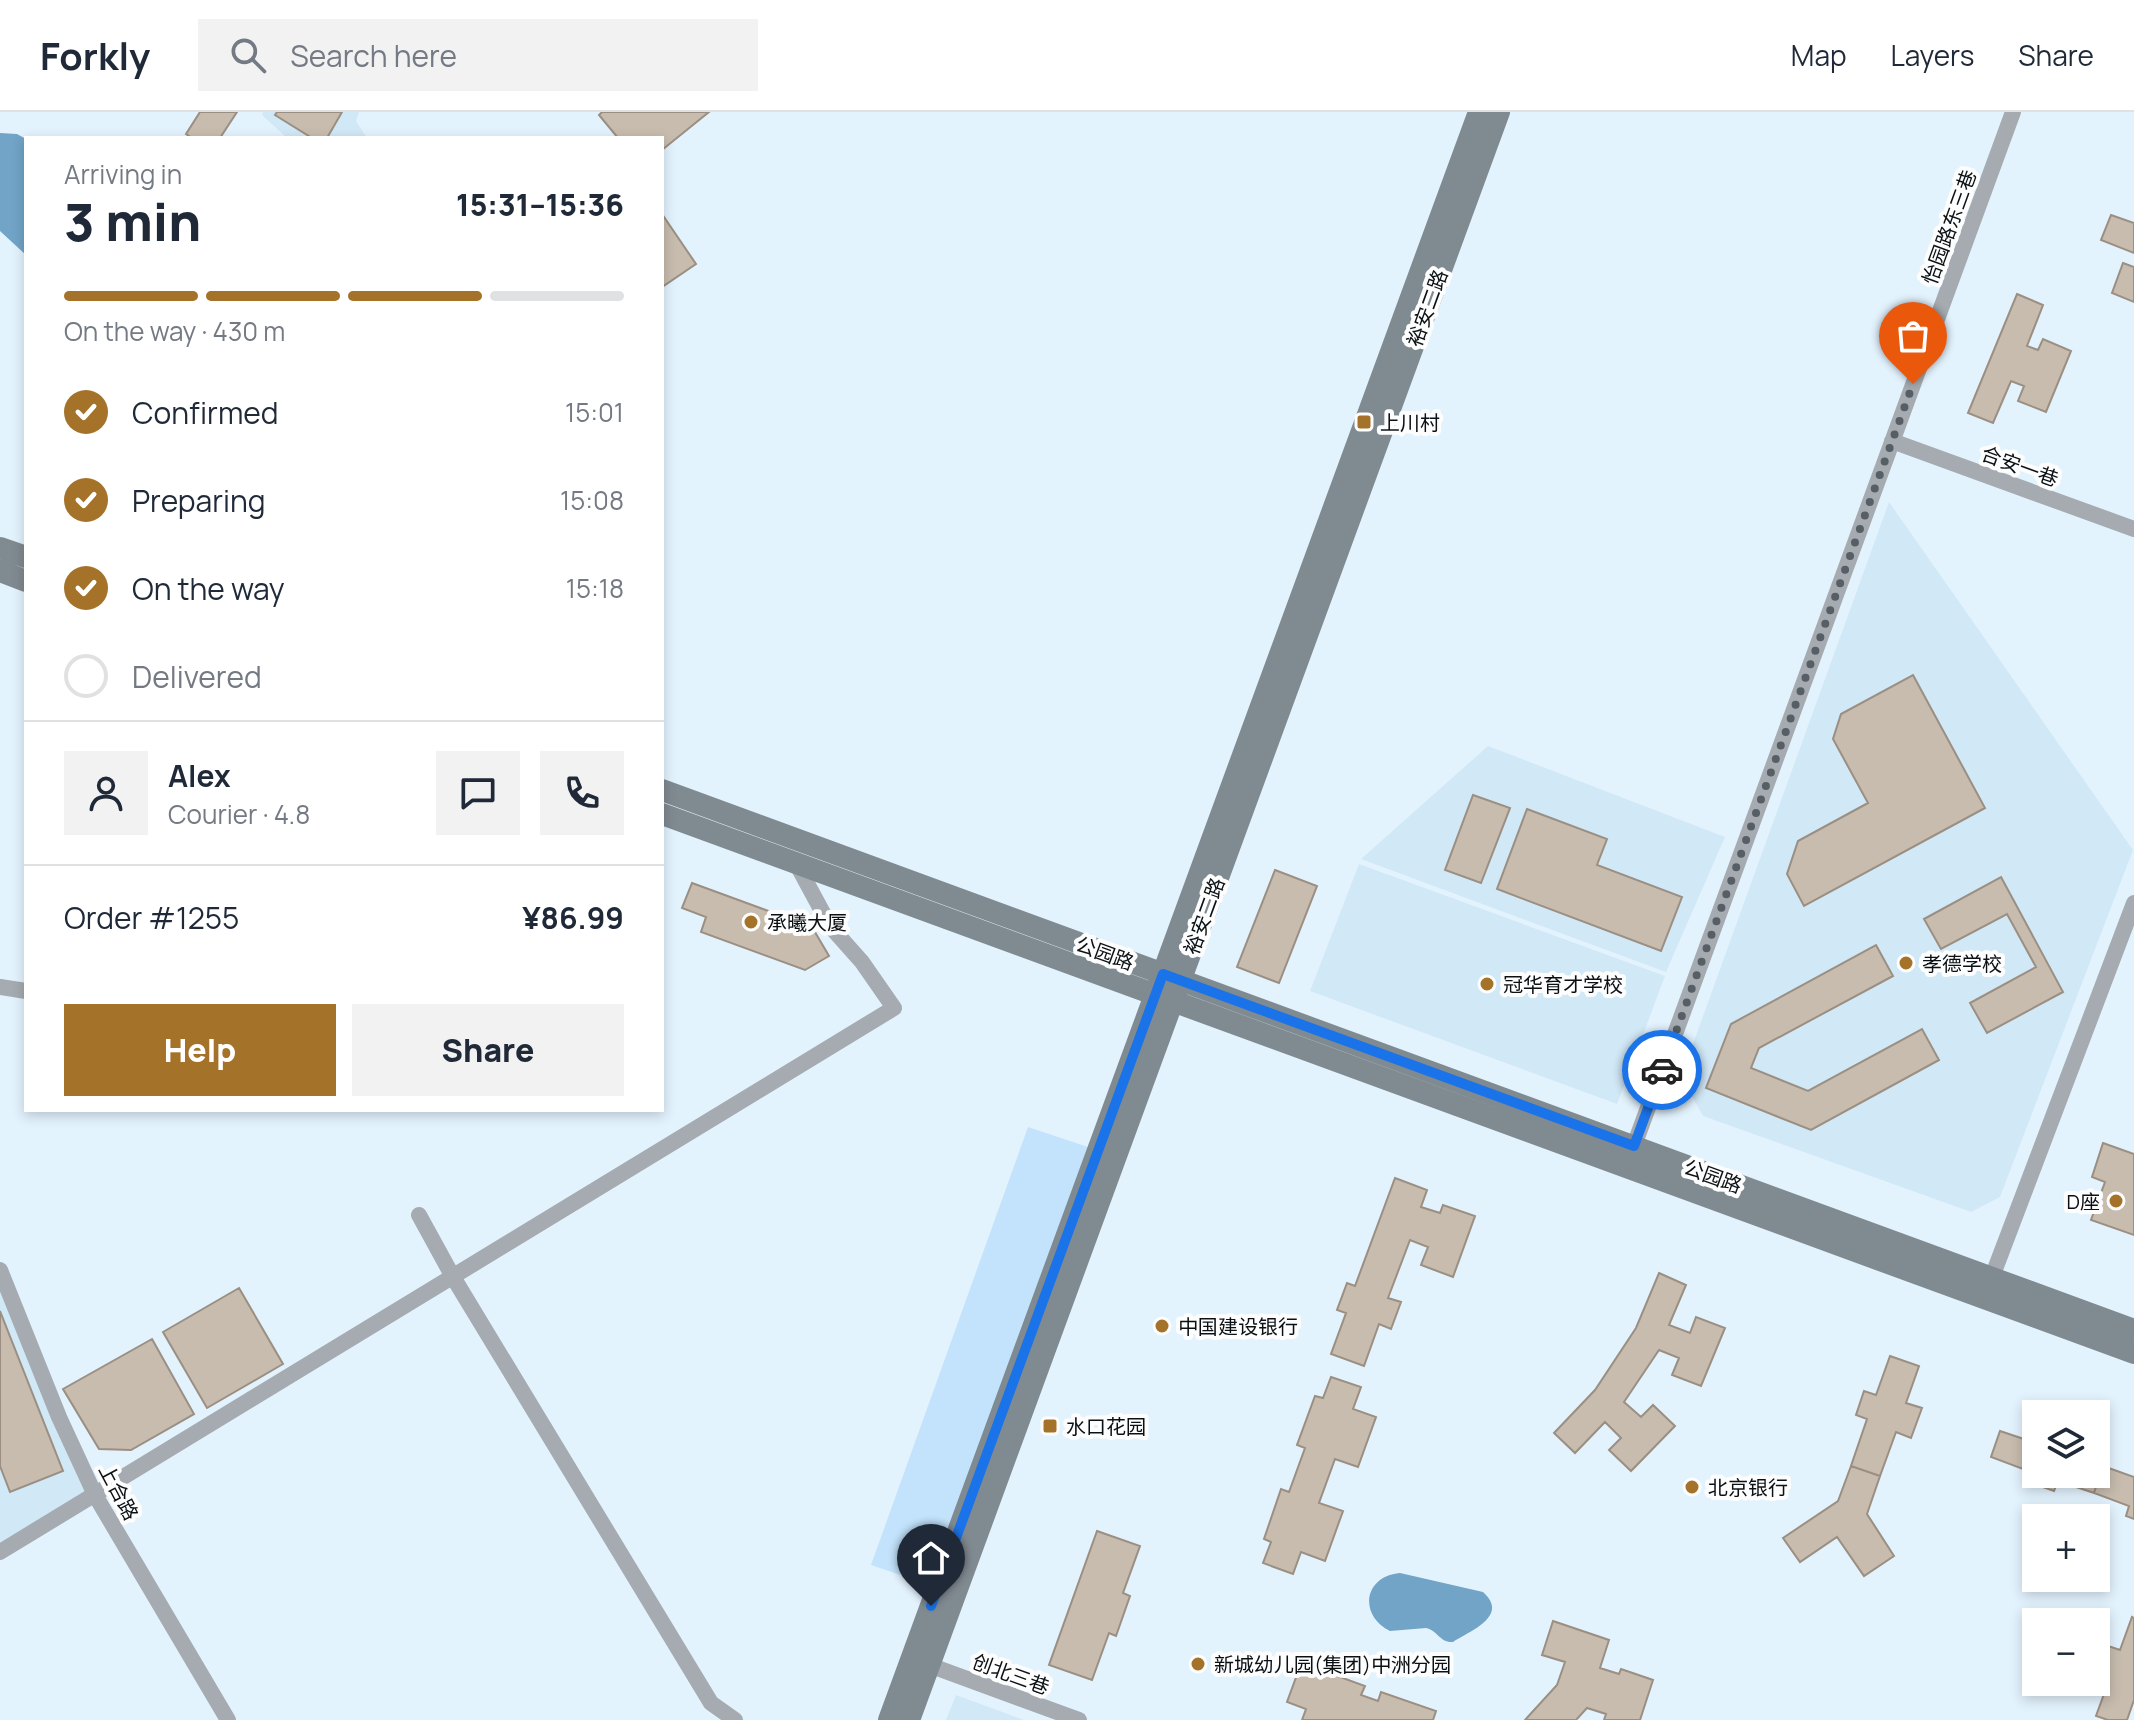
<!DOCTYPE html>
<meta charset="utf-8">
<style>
:root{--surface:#fff;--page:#f2f2f3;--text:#1f2937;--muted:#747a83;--line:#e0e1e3;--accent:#a47229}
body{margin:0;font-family:Manrope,"Noto Sans SC",sans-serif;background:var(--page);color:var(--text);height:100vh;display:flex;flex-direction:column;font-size:30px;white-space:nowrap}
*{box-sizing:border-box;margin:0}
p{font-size:26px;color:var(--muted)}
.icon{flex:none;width:44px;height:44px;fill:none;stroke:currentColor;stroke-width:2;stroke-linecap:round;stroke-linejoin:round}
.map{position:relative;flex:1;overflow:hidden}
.side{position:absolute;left:24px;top:24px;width:640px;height:976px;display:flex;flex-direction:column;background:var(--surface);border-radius:0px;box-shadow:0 4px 12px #0003}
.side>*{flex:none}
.buttons{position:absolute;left:2022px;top:1288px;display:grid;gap:16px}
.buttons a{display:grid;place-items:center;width:88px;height:88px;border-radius:0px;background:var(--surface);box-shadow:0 4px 12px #0003;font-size:40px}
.pin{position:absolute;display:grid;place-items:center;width:68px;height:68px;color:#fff;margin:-82px -34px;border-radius:50% 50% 50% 0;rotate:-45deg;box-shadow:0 0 8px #0007}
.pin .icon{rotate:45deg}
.courier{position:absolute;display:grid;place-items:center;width:80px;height:80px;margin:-40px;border:6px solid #1a73e8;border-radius:50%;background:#fff;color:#222;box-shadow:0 2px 10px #0007}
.summary em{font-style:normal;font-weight:800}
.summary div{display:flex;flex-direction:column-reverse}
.summary{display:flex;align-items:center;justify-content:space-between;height:136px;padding:0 40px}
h1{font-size:52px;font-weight:800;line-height:60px}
.bar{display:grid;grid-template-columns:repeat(4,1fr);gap:12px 8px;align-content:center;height:96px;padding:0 40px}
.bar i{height:10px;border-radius:6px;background:var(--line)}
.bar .current{background:var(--accent)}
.bar p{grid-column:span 4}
.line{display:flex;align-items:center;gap:20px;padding:0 40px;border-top:2px solid var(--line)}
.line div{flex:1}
.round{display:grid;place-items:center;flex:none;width:84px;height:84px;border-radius:0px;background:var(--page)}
ol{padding:0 40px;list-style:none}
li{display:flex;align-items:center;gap:24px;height:88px}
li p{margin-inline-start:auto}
li .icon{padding:8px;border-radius:50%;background:var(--accent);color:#fff;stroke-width:4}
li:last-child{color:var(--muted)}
li i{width:44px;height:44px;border:4px solid var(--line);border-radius:50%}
.cta{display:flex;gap:16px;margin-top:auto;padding:16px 40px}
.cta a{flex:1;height:92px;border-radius:0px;background:var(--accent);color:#fff;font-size:32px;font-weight:800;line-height:92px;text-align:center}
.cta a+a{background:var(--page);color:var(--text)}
header{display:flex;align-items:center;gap:48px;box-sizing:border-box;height:112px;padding:0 40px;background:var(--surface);border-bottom:2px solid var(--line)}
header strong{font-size:38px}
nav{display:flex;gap:44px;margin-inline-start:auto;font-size:28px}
.search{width:560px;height:72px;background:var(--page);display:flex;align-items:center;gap:20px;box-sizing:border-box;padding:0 28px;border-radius:0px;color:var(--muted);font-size:30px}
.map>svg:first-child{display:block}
.built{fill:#d1e8f7}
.green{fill:#c2e3fb}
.water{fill:#71a4c7}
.building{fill:#c7bcae;stroke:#9a8f82;stroke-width:2}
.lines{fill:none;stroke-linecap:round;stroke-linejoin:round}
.minor{stroke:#a5abb0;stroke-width:16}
.secondary{stroke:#808a91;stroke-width:22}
.done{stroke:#565f65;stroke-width:8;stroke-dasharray:0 14.4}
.route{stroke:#1a73e8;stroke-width:10}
.poi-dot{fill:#a47229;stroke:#fdfdfd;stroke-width:3}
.labels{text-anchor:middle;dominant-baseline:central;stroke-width:8;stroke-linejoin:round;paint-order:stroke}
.street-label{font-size:20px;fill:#0a1013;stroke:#fdfdfd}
.poi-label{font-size:20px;fill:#0a1013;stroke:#fdfdfd;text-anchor:start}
</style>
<header>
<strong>Forkly</strong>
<div class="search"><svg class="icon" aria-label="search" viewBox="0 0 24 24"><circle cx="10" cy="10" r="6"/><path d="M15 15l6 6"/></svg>Search here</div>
<nav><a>Map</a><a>Layers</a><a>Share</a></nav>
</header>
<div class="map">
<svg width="2134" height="1608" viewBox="0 0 2134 1608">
<rect width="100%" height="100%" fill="#e3f3fe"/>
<!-- built -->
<path class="built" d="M263,0H359L356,9L367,26H287L262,3Z
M1889,390L2133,738L2000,1085L1971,1100L1703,1004L1681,965Z
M1488,634L1725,725L1666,860L1361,747Z
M1359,752L1665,864L1617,992L1310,879Z
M0,1172L87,1380L0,1434Z
M956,1583L1024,1608H946Z"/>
<!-- green -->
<path class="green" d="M1028,1015L1091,1036L933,1474L871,1453Z"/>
<!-- water -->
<path class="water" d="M0,21L17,22L26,27V143L0,119Z
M1400,1461L1483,1480C1510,1504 1470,1519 1453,1530C1440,1531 1437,1518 1426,1516L1390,1519C1358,1503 1364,1464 1400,1461Z"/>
<!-- building -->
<path class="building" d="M200,0H237L220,26H192L186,22Z
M277,0H342L327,26H312L275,3Z
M602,0H709L662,38V26H618L599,3Z
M662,102L696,152L662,175Z
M2111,103L2134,111V141L2101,128Z
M2123,151L2134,155V190L2112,181Z
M2017,182L2043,193L2027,234L2038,238L2043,227L2071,239L2046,300L2018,289L2024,274L2011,269L1993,311L1968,301Z
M1913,563L1985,696L1804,794L1787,762L1798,729L1868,691L1833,627L1841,602Z
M1473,683L1510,696L1481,771L1445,758Z
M1527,697L1607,727L1597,753L1682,785L1661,839L1497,777Z
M1275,758L1317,774L1279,871L1237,855Z
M2001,765L2063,880L1987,921L1970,891L2036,855L2007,802L1941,837L1924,807Z
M692,771L812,815L829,844L805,858L701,820L706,805L682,796Z
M1876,833L1893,864L1759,936L1751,956L1808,979L1922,917L1939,948L1811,1018L1706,976L1731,912Z
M2103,1031L2134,1042V1123L2091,1108L2105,1070L2092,1065Z
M1395,1066L1427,1078L1421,1095L1440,1101L1443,1093L1475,1104L1453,1165L1421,1153L1428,1135L1410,1128L1388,1186L1401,1190L1391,1217L1379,1212L1364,1254L1331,1242L1346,1201L1337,1198L1347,1171L1355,1174Z
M1659,1161L1686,1173L1669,1213L1690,1221L1696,1205L1725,1216L1701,1274L1672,1263L1679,1246L1659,1238L1624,1290L1641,1305L1653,1293L1675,1314L1631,1359L1609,1338L1621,1326L1605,1310L1575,1341L1554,1321L1595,1278L1636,1216Z
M239,1176L283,1252L207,1296L163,1220Z
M0,1199L63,1359L10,1380L0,1354Z
M152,1227L194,1302L131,1338L99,1337L63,1277Z
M1890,1244L1919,1254L1906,1291L1922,1296L1911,1326L1896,1320L1880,1364L1851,1354L1867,1307L1856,1303L1864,1279L1876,1283Z
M1331,1265L1361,1275L1353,1297L1376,1305L1358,1355L1335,1347L1319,1391L1343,1399L1325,1449L1301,1440L1293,1462L1263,1451L1271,1430L1264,1427L1281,1377L1289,1380L1305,1336L1297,1333L1315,1284L1323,1286Z
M2000,1319L2036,1331V1362H2096V1352L2103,1354L2094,1381L2058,1369L2054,1379L2023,1368L2026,1358L1991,1345Z
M1851,1354L1880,1364L1867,1402L1894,1444L1864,1464L1837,1425L1800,1450L1783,1426L1838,1389Z
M2103,1354L2134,1365V1407L2126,1404L2129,1394L2094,1381Z
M1097,1419L1140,1434L1123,1481L1130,1484L1116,1524L1109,1521L1092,1568L1049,1553Z
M2132,1505L2134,1506V1588L2127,1608H2108L2096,1604L2108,1571L2096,1567V1530L2120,1538Z
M1553,1509L1609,1528L1600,1556L1619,1562L1621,1557L1653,1568L1640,1608H1604L1606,1602L1587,1596L1576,1608H1525L1557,1573L1565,1550L1542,1543Z
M1310,1554L1365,1574L1361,1583L1378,1589L1381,1580L1436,1599L1433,1608H1302L1306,1597L1287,1590L1298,1560L1306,1563Z"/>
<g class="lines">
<!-- minor -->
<path class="minor" d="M1892,329L2134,417
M0,875L26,879
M1631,1042L2013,0
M419,1103L453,1165L711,1591L735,1608
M0,1158L59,1305L95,1383L228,1608
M1989,1173L2134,791
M0,1440L894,896L862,850L830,814L796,751
M929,1553L1079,1608"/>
<!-- secondary -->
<path class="secondary" d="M0,436L26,445
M0,459L26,469
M662,678L2134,1218
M662,702L2134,1241
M889,1608L1479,0
M909,1608L1499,0"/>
</g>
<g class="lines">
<!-- done -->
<path class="done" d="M1662,958L1913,272"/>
<!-- route -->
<path class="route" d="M931,1494L1163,862L1634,1034L1662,958"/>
</g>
<!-- markers -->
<g class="poi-dot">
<rect x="1356" y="302" width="16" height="16" rx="4"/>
<circle cx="751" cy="810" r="8"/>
<circle cx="1906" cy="851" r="8"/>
<circle cx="1487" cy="872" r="8"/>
<circle cx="2116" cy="1089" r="8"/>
<circle cx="1162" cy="1214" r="8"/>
<rect x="1042" y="1306" width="16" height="16" rx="4"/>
<circle cx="1692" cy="1375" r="8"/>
<circle cx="1198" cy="1552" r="8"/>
</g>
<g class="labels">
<!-- street labels -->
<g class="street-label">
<text transform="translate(1949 115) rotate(-70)">怡园路东三巷</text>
<text transform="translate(1427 196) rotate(-70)">裕安二路</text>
<text transform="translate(2020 354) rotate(20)">合安一巷</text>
<text transform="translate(1204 804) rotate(-70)">裕安二路</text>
<text transform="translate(1105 841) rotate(20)">公园路</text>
<text transform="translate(1713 1064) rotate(20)">公园路</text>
<text transform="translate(119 1380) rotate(62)">上合路</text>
<text transform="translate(1011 1562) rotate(20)">创北三巷</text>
</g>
<!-- poi labels -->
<g class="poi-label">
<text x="1380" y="310">上川村</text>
<text x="767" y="810">承曦大厦</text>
<text x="1922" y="851">孝德学校</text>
<text x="1503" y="872">冠华育才学校</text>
<text x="2100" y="1089" text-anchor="end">D座</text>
<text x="1178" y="1214">中国建设银行</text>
<text x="1066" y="1314">水口花园</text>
<text x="1708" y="1375">北京银行</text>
<text x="1214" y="1552">新城幼儿园(集团)中洲分园</text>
</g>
</g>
</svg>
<div class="buttons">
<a><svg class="icon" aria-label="layers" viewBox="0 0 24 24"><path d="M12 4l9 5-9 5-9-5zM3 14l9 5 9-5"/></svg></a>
<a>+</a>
<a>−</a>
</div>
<div class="pin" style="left:1913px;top:272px;background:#ea580c"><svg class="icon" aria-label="bag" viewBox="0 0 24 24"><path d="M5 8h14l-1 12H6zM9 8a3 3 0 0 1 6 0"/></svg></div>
<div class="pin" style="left:931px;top:1494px;background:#1f2937"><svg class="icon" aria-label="home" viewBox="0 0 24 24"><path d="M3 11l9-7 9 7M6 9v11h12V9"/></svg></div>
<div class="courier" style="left:1662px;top:958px"><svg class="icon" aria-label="car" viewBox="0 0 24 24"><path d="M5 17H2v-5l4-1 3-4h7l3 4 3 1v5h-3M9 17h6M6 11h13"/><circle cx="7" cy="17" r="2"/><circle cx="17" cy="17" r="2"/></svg></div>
<section class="side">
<div class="summary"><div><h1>3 min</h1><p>Arriving in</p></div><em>15:31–15:36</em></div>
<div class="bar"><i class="current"></i><i class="current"></i><i class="current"></i><i></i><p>On the way · 430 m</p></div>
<ol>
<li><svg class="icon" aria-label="check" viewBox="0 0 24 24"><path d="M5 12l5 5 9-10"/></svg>Confirmed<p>15:01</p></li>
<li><svg class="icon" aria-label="check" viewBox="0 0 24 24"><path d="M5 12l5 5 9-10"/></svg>Preparing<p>15:08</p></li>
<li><svg class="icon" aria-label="check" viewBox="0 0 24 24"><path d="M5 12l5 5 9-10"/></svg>On the way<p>15:18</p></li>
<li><i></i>Delivered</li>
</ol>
<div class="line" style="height:144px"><a class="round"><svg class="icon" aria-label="person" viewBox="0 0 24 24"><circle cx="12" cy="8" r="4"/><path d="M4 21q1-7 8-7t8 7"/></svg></a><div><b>Alex</b><p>Courier · 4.8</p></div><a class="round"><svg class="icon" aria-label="chat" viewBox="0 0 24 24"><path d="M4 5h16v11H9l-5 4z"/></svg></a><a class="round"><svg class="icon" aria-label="phone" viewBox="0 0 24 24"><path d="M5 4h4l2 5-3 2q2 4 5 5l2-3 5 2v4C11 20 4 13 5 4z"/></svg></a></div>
<div class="line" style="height:104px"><div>Order #1255</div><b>¥86.99</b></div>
<div class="cta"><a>Help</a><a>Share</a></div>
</section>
</div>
